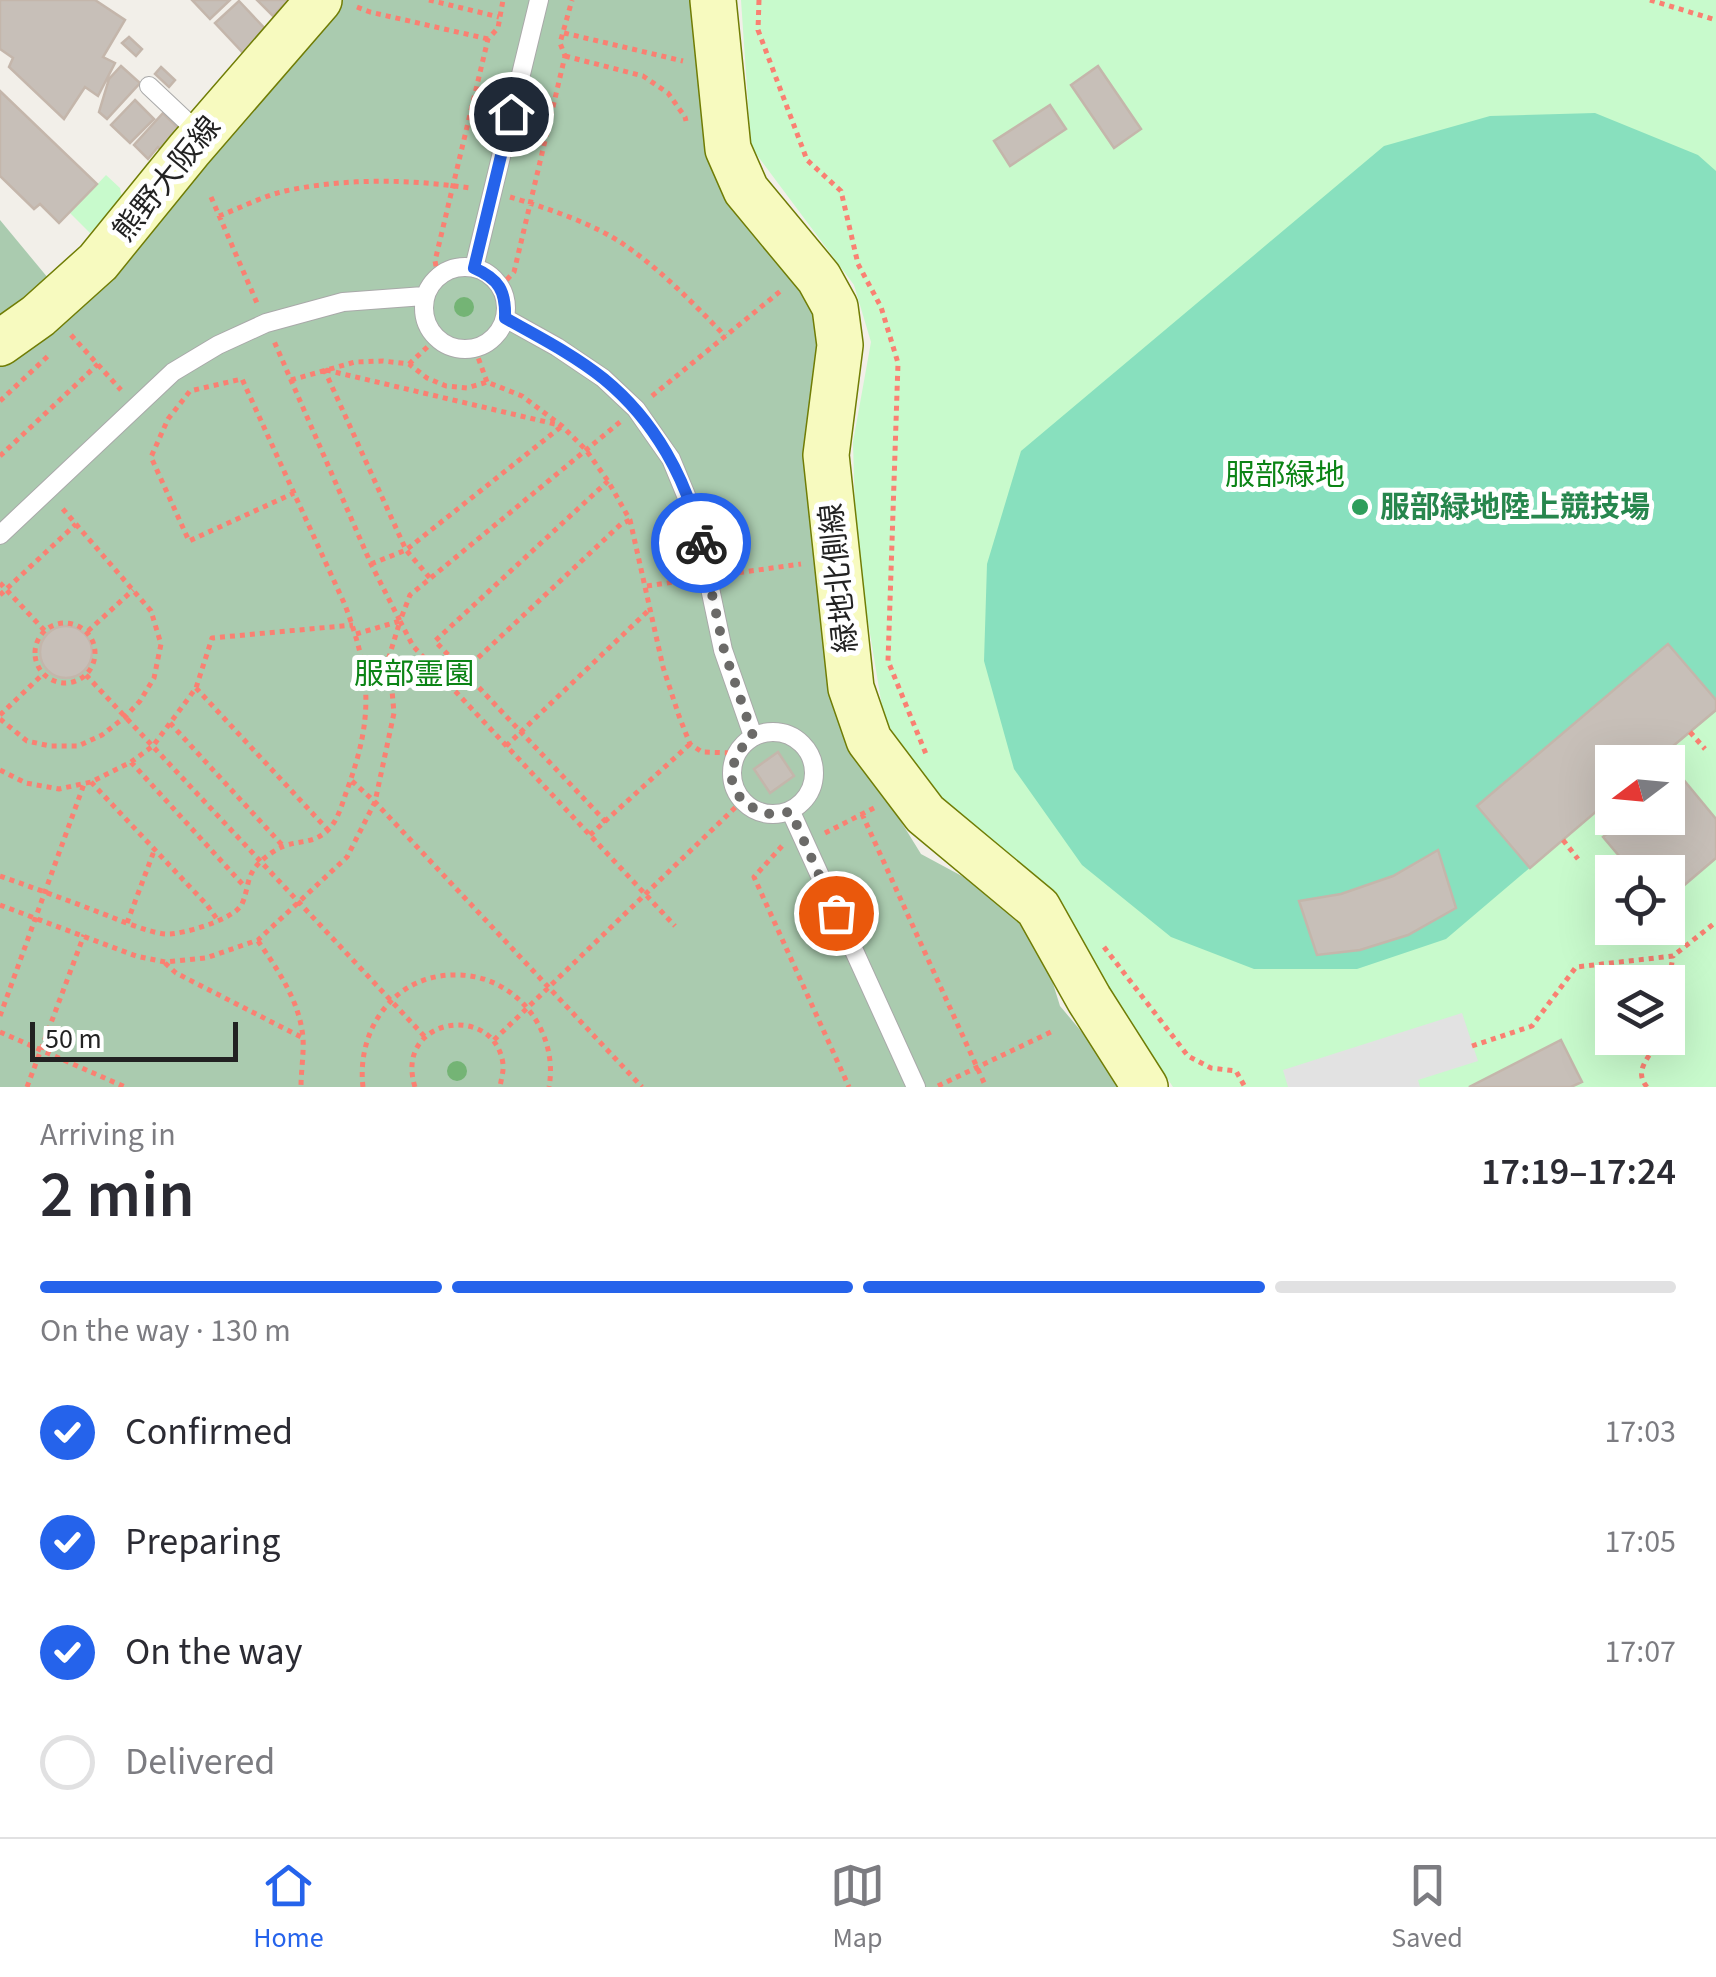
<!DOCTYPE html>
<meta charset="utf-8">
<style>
:root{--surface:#fff;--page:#f2f2f3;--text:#2b2b33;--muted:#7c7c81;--line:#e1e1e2;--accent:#2563eb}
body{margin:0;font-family:"Source Sans 3","Noto Sans JP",sans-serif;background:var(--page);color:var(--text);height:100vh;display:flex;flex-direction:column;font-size:38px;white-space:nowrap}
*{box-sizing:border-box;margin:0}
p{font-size:32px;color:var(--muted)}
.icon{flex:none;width:55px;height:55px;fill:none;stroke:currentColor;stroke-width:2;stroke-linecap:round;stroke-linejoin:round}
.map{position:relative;height:1087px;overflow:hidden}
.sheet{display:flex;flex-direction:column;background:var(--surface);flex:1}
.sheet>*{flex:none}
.needle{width:65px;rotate:254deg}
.buttons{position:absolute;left:1595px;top:745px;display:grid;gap:20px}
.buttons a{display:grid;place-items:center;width:90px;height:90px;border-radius:0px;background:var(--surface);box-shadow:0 10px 40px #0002;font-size:50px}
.scale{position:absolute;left:30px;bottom:25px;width:208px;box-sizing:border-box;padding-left:10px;border:5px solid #222;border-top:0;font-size:28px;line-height:35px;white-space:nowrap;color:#222;-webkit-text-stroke:8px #fff;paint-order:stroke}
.pin{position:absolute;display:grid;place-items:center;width:85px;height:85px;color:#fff;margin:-42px;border:5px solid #fff;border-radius:50%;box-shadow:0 2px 10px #0007}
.courier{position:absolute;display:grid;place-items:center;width:100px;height:100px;margin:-50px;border:8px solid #2563eb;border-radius:50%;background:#fff;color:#222;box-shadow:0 2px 12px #0007}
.head em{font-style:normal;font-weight:600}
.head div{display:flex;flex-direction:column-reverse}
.head{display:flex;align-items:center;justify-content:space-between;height:170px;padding:0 40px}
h1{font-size:65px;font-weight:600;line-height:75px}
.bar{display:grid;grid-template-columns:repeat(4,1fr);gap:15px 10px;align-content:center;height:120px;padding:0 40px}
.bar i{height:12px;border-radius:8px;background:var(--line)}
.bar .on{background:var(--accent)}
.bar p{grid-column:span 4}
ol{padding:0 40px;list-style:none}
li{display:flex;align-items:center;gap:30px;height:110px}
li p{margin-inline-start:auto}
li .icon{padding:10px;border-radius:50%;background:var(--accent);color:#fff;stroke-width:4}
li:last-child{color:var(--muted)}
li i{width:55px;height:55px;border:5px solid var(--line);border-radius:50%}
.tab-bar{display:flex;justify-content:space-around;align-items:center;height:140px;border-top:2px solid var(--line);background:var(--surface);font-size:28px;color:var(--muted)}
.tab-bar a{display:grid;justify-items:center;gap:5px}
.tab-bar .on{color:var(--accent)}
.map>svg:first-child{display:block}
.cemetery{fill:#aacbaf}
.park{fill:#c8facc;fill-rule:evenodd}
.pitch{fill:#88e0be}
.parking{fill:#e2e2e2}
.building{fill:#c7bfb8;stroke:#c4b6ab;stroke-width:2.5}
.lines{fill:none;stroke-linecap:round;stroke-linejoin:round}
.lane-casing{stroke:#a9a9a9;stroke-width:20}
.secondary-casing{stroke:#707d05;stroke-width:48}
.path{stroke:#fa8072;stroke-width:5;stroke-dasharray:5 5;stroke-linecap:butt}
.lane{stroke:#fff;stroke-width:18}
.secondary{stroke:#f7fabf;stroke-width:45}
.tree{fill:#74b475}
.done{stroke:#6b6a68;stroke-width:10;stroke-dasharray:0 18}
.route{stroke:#2563eb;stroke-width:12}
.leisure-dot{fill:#2e9e5b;stroke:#fff;stroke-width:4}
.labels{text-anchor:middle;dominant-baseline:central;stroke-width:10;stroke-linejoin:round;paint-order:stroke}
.street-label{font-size:30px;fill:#222;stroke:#fff}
.park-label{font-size:30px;fill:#0c8416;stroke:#fff}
.leisure-label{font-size:30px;font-weight:bold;fill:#27864d;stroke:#fff;text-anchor:start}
</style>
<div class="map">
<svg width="1716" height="1087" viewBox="0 0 1716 1087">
<rect width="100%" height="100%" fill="#f2efe9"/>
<!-- cemetery -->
<path class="cemetery" d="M343,0H694L813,304L821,340L850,739L921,854L1010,902L1038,935L1060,1006L1117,1074L1125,1087H0V362Z
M0,220L53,284L0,324Z"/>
<!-- park -->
<path class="park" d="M741,0H1716V1087H1173L1087,956L1025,872L932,789L884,719L856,548L853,442L871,342L854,285L751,147ZM1612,762H1668V818H1612ZM1612,872H1668V928H1612ZM1612,982H1668V1038H1612Z
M106,175L120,188L122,198L90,233L70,213Z"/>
<!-- pitch -->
<path class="pitch" d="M1595,113L1698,155L1716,171V711L1655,762H1612V798L1446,939L1357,969H1254L1171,937L1082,865L1014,769L984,661L987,564L1021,451L1384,146L1490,116Z"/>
<!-- parking -->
<path class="parking" d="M1462,1013L1478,1061L1418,1080L1420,1087H1288L1283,1070Z"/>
<!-- building -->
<path class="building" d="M0,0H95L125,20L103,57L115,63L98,96L85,87L64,119L9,67L13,58L0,49Z
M192,0H230L210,19Z
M257,0H289L273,16Z
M239,1L269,33L245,55L215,23Z
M129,37L142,49L136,56L122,43Z
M121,66L140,83L107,119L99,112L109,79Z
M1098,66L1141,129L1114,148L1071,85Z
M161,67L175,80L169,87L155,74Z
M0,91L97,184L59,223L40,204L34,209L0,176Z
M135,100L154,119L130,143L111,125Z
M1050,105L1066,129L1010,166L994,141Z
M163,113L180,130L162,151L158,147L148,159L134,145Z
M40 652a26 26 0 1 1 52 0a26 26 0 1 1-52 0Z
M1668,644L1716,700V710L1654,762H1612V798L1530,868L1477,806Z
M778,752L794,776L770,793L754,769Z
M1678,773L1716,819V858L1668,899V872H1642L1636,866L1631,870L1603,837L1626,818H1668V782Z
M1438,850L1456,908L1408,935L1360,950L1317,955L1299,901L1341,894L1393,876Z
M1561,1040L1582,1082L1571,1087H1469Z"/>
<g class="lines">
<!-- lane casing -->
<g class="lane-casing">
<path id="lane" d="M149,86L200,134
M424 308a41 41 0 1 1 82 0a41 41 0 1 1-82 0Z
M474,268L539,0
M505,318L557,347L603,378L636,409L671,459L695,517L723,650L753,736
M0,535L173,372L218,345L266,323L343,302L424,296
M732 773a41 41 0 1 1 82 0a41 41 0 1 1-82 0Z
M791,812L916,1087"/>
</g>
<!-- secondary casing -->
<g class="secondary-casing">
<path id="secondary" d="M713,0L728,149L746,190L819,278L835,307L840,345L826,455L851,688L869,740L925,814L1038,908L1089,999L1145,1087
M0,343L38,316L98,262L189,150L319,0"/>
</g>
<!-- path -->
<path class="path" d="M429,0L499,17
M759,0L758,30L807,160L841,191L858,264L881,307L898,363L888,661L926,754
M1650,0L1716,20
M357,7L370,12L488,39
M564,33L683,61
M565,56L643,76L668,93L685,117L686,121
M211,197L257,303
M510,197C547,208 595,224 626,246C663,272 694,304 725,336
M219,216C240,208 263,196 285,191C346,178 408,179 470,188
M438,276L435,261L488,39L498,28L503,0
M500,287L514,272L565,56L560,43L572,0
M71,335L121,390
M475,349L487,382
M409,364L436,339
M324,369L406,550L430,578
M326,370L559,425
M291,380L355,362L383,361L409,364L427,378L446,386L467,388L487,382L522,396L562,426L586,450L608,481L630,520L663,667L679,716L690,744L702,752L736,753
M652,396L783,289
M0,401L48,356
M620,422L410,595L400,621L413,646L675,926
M0,456L98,364
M371,564L406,550L562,426
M729,574L801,564
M0,583L45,631
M647,586L688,580
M0,595L76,524
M35 653a30 30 0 1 1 60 0a30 30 0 1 1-60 0Z
M88,631L133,590
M356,634L400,621
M86,675L426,1038
M449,685L621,524L630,520
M196,688L328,830
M0,715L43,674
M0,719L27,741L50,746H78L102,735L125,717L140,701L154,678L161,644L151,611L62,508
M170,723L283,846
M1690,732L1705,749
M506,746L651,608
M131,762L245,887
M0,770L26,783L59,789L91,782L131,762L153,746L196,688L212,638L353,625
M352,781L375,802L642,1087
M91,782L207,905L219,922
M862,814L986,1087
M606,822L435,641L608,481
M825,833L874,808
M590,835L690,744
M1563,840L1578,859
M782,846L754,877L849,1087
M0,876C34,888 67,900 101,913C117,919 149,933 166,934C182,935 235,919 242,904C249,888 246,876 259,863C265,857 276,849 284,846C301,840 312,844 327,831C338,821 342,804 347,790C373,719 372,677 345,605L242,379L190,391L168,419L151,457L189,541L294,493
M0,905L136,956L165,962L206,958L258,940L347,857L375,802L394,713L389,657L400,621L371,564L274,341
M127,923L154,851
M258,941C278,970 300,1002 303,1038C304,1053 301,1071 301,1087
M1104,947L1188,1056L1211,1068L1236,1071L1245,1087
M165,963L176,973L303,1038
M1668,987L1673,956
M0,1016L84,784
M0,1032L125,1087
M494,1040L742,801
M1472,1046L1532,1026L1576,967L1673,956L1716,922
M938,1086L1053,1031
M27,1087L84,935
M363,1087C356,1028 396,972 460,975C517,977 559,1032 549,1087
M415,1087C393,1017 495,1002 503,1064C504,1070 501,1080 500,1087
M1647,1087C1632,1069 1652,1057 1658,1038"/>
<!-- lane -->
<use href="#lane" class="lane"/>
<!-- secondary -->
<use href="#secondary" class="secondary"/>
</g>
<!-- trees -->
<g class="tree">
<circle cx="464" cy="307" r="10"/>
<circle cx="457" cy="1071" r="10"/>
</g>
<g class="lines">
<!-- done -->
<path class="done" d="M701,543L724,650L753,736L736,754L731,778L742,802L765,814L791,812L836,913"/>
<!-- route -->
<path class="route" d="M511,114L474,268C499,279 506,291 505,318C539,337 574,355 604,379C654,420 688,480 701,543"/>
</g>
<!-- markers -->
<circle class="leisure-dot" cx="1360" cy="507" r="10"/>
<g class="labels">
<!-- street labels -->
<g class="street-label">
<text transform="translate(167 179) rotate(-51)">熊野大阪線</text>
<text transform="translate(839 578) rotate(-96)">緑地北側線</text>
</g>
<!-- park labels -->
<g class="park-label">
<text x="1285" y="475">服部緑地</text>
<text x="414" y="674">服部霊園</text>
</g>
<!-- leisure labels -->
<g class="leisure-label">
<text x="1380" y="507">服部緑地陸上競技場</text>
</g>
</g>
</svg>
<div class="buttons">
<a><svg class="needle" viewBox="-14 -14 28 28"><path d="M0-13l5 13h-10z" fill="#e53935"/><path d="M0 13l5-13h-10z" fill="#7c7c81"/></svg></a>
<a><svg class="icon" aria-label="locate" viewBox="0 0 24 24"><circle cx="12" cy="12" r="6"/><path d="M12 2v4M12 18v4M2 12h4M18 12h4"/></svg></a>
<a><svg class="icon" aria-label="layers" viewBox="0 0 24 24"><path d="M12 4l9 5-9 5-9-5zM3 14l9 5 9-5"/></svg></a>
</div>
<div class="scale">50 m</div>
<div class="pin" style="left:836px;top:913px;background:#ea580c"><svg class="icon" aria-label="bag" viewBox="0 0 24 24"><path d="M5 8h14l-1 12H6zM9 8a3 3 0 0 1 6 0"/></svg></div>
<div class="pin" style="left:511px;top:114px;background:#1f2937"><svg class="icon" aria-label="home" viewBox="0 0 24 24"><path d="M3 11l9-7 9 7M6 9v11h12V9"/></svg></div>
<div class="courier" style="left:701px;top:543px"><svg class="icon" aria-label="bike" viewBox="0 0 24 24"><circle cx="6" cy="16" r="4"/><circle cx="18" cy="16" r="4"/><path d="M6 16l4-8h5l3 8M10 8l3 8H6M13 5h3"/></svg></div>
</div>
<section class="sheet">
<div class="head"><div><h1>2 min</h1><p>Arriving in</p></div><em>17:19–17:24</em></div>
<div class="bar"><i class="on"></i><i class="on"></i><i class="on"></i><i></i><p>On the way · 130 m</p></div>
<ol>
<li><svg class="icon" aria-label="check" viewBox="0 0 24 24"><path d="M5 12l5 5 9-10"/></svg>Confirmed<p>17:03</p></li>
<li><svg class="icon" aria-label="check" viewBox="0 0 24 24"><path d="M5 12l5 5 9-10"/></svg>Preparing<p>17:05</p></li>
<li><svg class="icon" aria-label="check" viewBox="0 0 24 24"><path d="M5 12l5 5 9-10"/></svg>On the way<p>17:07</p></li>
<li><i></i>Delivered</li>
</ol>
</section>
<nav class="tab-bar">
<a class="on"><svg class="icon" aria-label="home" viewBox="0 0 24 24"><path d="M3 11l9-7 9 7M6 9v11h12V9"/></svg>Home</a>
<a><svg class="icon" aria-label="map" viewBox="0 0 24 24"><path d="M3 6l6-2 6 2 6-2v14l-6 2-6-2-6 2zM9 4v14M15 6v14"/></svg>Map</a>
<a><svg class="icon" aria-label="saved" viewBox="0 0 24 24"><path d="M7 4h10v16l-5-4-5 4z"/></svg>Saved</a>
</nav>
